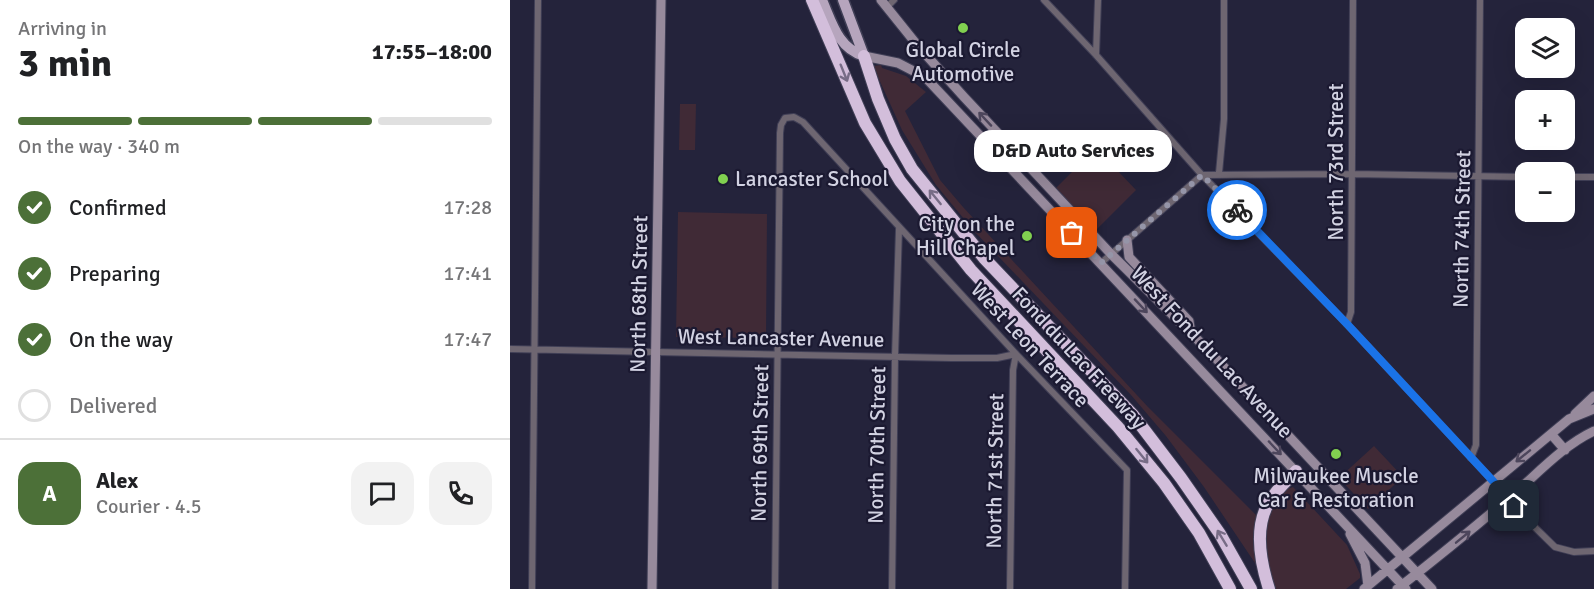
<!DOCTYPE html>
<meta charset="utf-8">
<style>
:root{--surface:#fff;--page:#f2f2f2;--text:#202124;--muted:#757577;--line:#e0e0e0;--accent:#4c7038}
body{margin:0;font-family:Signika,sans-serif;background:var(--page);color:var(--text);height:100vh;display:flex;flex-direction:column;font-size:22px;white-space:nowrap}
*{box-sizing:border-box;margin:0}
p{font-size:20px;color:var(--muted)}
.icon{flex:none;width:33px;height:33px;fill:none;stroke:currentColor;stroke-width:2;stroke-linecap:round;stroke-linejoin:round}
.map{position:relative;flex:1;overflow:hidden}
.panel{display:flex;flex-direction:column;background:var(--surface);width:510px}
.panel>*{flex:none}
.controls{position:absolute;left:1005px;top:18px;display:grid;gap:12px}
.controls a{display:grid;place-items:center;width:60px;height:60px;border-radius:12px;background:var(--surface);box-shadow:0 6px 24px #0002;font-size:30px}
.pin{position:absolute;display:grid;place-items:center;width:51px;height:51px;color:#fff;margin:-26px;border-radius:12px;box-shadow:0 3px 9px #0006}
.courier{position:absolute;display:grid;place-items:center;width:60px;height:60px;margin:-30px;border:4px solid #1a73e8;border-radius:50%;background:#fff;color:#222;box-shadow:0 2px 8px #0007}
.bubble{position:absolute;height:42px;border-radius:18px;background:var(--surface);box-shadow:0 6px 24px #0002;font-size:20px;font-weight:700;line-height:42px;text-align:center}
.headline em{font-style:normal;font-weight:700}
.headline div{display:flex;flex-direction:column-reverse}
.headline{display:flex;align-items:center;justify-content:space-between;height:102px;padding:0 18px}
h1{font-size:39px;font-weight:700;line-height:45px}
.bar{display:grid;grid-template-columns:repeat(4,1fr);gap:9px 6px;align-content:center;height:72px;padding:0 18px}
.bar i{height:8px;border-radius:4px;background:var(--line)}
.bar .on{background:var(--accent)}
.bar p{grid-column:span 4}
.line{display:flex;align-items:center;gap:15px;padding:0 18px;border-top:2px solid var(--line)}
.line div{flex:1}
.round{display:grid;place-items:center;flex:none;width:63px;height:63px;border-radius:18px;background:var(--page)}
ol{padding:0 18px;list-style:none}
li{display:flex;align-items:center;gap:18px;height:66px}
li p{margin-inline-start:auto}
li .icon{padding:6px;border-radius:50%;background:var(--accent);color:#fff;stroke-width:4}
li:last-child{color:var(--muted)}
li i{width:33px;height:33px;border:3px solid var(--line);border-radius:50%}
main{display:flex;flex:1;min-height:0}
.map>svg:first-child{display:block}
.green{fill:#402a36}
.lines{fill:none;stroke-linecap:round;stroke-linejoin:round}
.street-casing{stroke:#403f56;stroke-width:8}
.secondary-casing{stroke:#403f56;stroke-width:11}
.primary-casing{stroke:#403f56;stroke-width:13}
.highway-casing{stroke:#403f56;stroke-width:14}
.street{stroke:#6e6671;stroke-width:6}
.secondary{stroke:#978a9c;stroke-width:9}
.primary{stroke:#b6a5bd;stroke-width:10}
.highway{stroke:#d3bedb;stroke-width:12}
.oneway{stroke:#776c86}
.oneway2{stroke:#4d465c}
.done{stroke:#9595a8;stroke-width:6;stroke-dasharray:0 10.8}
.route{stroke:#1a73e8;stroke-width:8}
.poi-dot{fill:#81d050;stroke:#1b1931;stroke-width:2}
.labels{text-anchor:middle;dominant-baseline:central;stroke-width:4.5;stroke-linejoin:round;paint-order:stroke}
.poi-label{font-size:21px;fill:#d2d2e2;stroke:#1b1931}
.street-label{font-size:21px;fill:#d2d2e2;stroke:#1b1931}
</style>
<main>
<section class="panel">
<div class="headline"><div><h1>3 min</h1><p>Arriving in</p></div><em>17:55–18:00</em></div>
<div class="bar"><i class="on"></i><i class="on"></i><i class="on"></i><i></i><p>On the way · 340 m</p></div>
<ol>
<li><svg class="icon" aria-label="check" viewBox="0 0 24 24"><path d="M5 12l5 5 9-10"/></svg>Confirmed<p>17:28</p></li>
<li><svg class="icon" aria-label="check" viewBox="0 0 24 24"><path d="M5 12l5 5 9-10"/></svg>Preparing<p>17:41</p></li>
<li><svg class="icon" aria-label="check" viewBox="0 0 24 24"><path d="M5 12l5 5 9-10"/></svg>On the way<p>17:47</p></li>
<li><i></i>Delivered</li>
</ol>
<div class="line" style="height:108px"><b class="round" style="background:var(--accent);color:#fff">A</b><div><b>Alex</b><p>Courier · 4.5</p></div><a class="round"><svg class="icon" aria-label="chat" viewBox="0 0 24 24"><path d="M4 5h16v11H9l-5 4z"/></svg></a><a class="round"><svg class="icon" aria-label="phone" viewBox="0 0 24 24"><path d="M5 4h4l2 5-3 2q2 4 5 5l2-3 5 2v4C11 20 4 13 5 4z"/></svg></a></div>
</section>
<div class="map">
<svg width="1084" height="589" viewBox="0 0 1084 589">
<rect width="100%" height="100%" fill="#24233b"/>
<!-- green -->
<path class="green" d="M371,65L372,68L396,76L416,92L395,111L430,180L453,207L638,407L749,518L747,566L694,487L656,436L621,395L464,231L426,185L392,130L363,66Z
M170,104H186L185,150H169Z
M586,148L626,190L585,231L546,188Z
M168,212L257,214L256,338L166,337Z
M864,446L893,477L858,509L829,478Z
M783,487L837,545L850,574V578L836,589H766C753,561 744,499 783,487Z"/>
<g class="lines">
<!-- street casing -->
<g class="street-casing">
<path id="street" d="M534,0L586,55L692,175L837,324L983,481L997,500L1045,547L1064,552L1084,551
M376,8L384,0
M586,55L588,0
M709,173L714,119V0
M1054,177H1084
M591,263L692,175L843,174L1016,177
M837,324L841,312L843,0
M0,349L442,358H487L506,354L503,370L500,589
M961,458L966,445L970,0
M22,589L28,0
M265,589L270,133L271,125L275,118L284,117L293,122L506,354L617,470L615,589
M382,589L385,356L389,229"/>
</g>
<!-- secondary casing -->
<g class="secondary-casing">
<path id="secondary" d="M371,0L408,46L454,97L601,254L698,350L922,589
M354,56L388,63L415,77L896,589
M617,240L619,257L679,321L681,333
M1065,414L1084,396
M1041,434L1055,450
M840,534L855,563L858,586
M142,589L151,0
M854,589L1059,419L1084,409
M887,589C927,558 966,526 1005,493C1029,472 1054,445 1084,431"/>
</g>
<!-- primary casing -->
<g class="primary-casing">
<path id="primary" d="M312,0C322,23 328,48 354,56
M333,0L354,56"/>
</g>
<!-- highway casing -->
<g class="highway-casing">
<path id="highway" d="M302,0L355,123L390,181L461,270L608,427L654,483L689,533L720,589
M354,56L368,99L385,139L402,169L474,258L623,415L671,478L710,534L741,589
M759,589C750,561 743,525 761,499C768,488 778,480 786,471"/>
</g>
<!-- street -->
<use href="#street" class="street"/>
<!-- secondary -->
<use href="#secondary" class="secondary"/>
<!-- primary -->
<use href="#primary" class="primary"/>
<!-- highway -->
<use href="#highway" class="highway"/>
</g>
<!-- one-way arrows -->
<defs><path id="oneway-shaft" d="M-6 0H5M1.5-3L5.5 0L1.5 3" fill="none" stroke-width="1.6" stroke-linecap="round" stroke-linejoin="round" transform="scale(1.5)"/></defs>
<g class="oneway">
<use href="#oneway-shaft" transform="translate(334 73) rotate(68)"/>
<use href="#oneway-shaft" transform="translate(425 197) rotate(-129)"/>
<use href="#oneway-shaft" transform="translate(632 456) rotate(51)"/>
<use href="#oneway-shaft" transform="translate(712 538) rotate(-121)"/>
</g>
<g class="oneway2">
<use href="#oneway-shaft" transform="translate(475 119) rotate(-133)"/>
<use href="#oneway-shaft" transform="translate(631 306) rotate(47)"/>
<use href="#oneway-shaft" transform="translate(765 448) rotate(47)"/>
<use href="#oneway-shaft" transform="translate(1013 456) rotate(141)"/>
<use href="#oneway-shaft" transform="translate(953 537) rotate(-39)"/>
</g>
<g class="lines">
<!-- done -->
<path class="done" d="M562,233L591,263L692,175L727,210"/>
<!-- route -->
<path class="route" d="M727,210L837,324L983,481L1004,506"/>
</g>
<!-- markers -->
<g class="poi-dot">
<circle cx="453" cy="28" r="6"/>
<circle cx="213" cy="179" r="6"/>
<circle cx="517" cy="236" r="6"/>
<circle cx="826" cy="454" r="6"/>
</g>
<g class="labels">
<!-- poi labels -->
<g class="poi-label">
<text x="453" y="50">Global Circle<tspan x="453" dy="24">Automotive</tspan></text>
<text x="225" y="179" text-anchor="start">Lancaster School</text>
<text x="505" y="224" text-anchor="end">City on the<tspan x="505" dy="24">Hill Chapel</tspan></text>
<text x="826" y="476">Milwaukee Muscle<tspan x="826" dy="24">Car &amp; Restoration</tspan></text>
</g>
<!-- street labels -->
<g class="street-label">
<text transform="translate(826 162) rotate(-90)">North 73rd Street</text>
<text transform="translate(952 229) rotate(-89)">North 74th Street</text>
<text transform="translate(129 294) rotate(-89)">North 68th Street</text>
<text transform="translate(271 338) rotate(1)">West Lancaster Avenue</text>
<text transform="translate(520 345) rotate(47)">West Leon Terrace</text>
<text transform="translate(702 352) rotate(47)">West Fond du Lac Avenue</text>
<text transform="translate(569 358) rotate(47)">Fond du Lac Freeway</text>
<text transform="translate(250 443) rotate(-89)">North 69th Street</text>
<text transform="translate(367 445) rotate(-89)">North 70th Street</text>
<text transform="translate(485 471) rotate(-89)">North 71st Street</text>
</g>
</g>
</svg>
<div class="controls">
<a><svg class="icon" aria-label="layers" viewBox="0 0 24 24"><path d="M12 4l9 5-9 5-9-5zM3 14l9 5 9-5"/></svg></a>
<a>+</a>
<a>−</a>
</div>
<div class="pin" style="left:562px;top:233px;background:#ea580c"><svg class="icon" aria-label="bag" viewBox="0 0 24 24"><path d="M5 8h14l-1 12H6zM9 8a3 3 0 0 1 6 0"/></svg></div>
<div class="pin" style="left:1004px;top:506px;background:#1f2937"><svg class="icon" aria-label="home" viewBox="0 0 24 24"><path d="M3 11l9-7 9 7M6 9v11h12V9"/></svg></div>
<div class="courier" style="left:727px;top:210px"><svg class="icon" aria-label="bike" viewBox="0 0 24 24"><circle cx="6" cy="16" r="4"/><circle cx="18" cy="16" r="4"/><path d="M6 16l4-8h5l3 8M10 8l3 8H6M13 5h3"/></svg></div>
<div class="bubble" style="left:464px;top:130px;width:198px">D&amp;D Auto Services</div>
</div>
</main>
